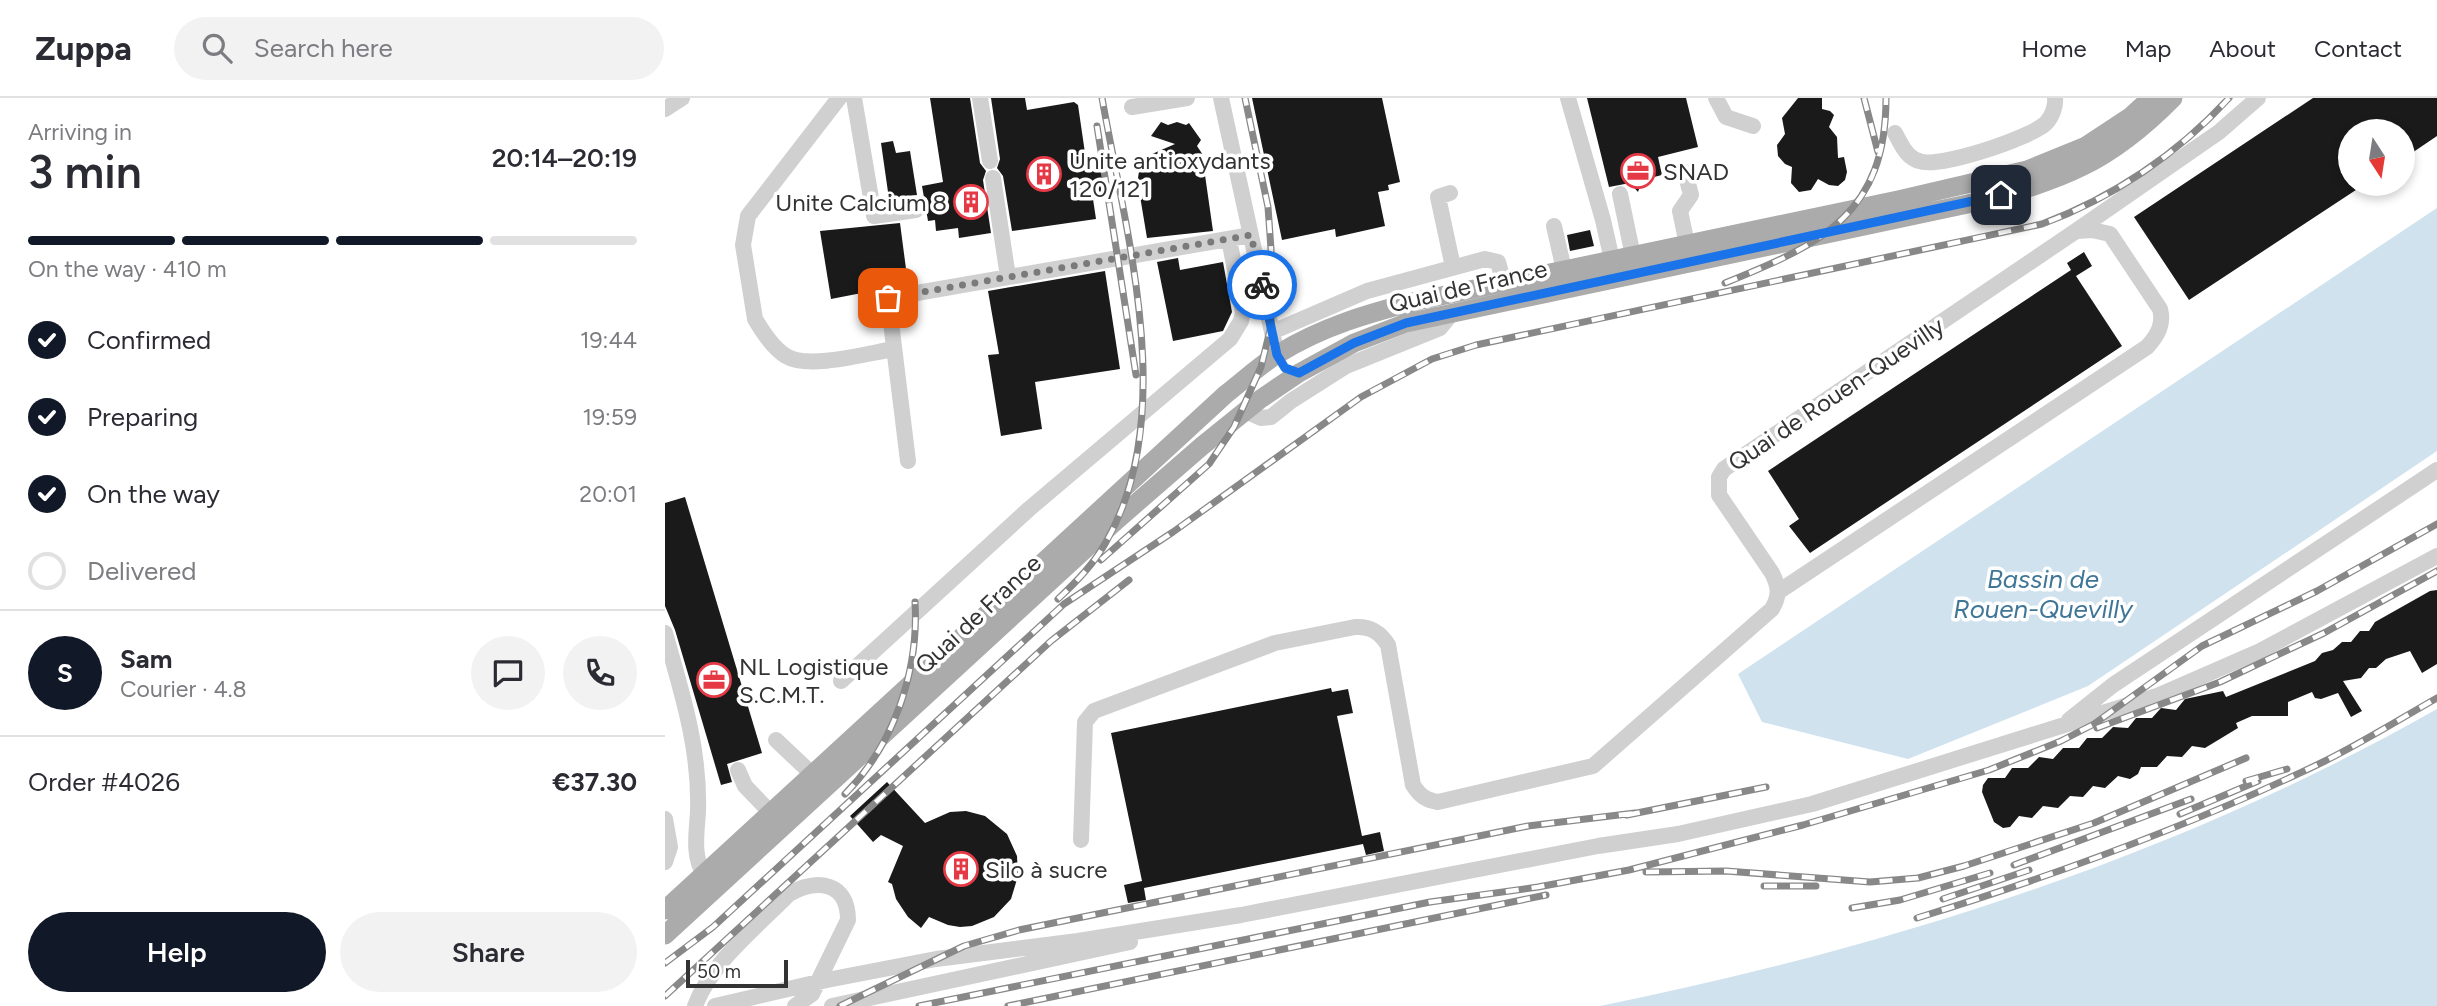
<!DOCTYPE html>
<meta charset="utf-8">
<style>
:root{--surface:#fff;--page:#f2f2f3;--text:#2b2b33;--muted:#7c7c81;--line:#e1e1e2;--accent:#111827}
body{margin:0;font-family:Figtree,sans-serif;background:var(--page);color:var(--text);height:100vh;display:flex;flex-direction:column;font-size:26px;white-space:nowrap}
*{box-sizing:border-box;margin:0}
p{font-size:23px;color:var(--muted)}
.icon{flex:none;width:38px;height:38px;fill:none;stroke:currentColor;stroke-width:2;stroke-linecap:round;stroke-linejoin:round}
.map{position:relative;flex:1;overflow:hidden}
.sheet{display:flex;flex-direction:column;background:var(--surface);width:665px}
.sheet>*{flex:none}
.needle{width:46px;rotate:168deg}
.buttons{position:absolute;left:1673px;top:21px;display:grid;gap:14px}
.buttons a{display:grid;place-items:center;width:77px;height:77px;border-radius:50%;background:var(--surface);box-shadow:0 4px 10px #0003;font-size:35px}
.scale{position:absolute;left:21px;bottom:18px;width:102px;box-sizing:border-box;padding-left:7px;border:4px solid #333;border-top:0;font-size:19px;line-height:24px;white-space:nowrap;color:#333;-webkit-text-stroke:5px #fff;paint-order:stroke}
.pin{position:absolute;display:grid;place-items:center;width:60px;height:60px;color:#fff;margin:-30px;border-radius:14px;box-shadow:0 4px 10px #0006}
.courier{position:absolute;display:grid;place-items:center;width:70px;height:70px;margin:-35px;border:5px solid #1a73e8;border-radius:50%;background:#fff;color:#222;box-shadow:0 2px 9px #0007}
.summary em{font-style:normal;font-weight:600}
.summary div{display:flex;flex-direction:column-reverse}
.summary{display:flex;align-items:center;justify-content:space-between;height:119px;padding:0 28px}
h1{font-size:46px;font-weight:600;line-height:52px}
.bar{display:grid;grid-template-columns:repeat(4,1fr);gap:10px 7px;align-content:center;height:84px;padding:0 28px}
.bar i{height:9px;border-radius:5px;background:var(--line)}
.bar .on{background:var(--accent)}
.bar p{grid-column:span 4}
.line{display:flex;align-items:center;gap:18px;padding:0 28px;border-top:2px solid var(--line)}
.line div{flex:1}
.round{display:grid;place-items:center;flex:none;width:74px;height:74px;border-radius:37px;background:var(--page)}
ol{padding:0 28px;list-style:none}
li{display:flex;align-items:center;gap:21px;height:77px}
li p{margin-inline-start:auto}
li .icon{padding:7px;border-radius:50%;background:var(--accent);color:#fff;stroke-width:4}
li:last-child{color:var(--muted)}
li i{width:38px;height:38px;border:4px solid var(--line);border-radius:50%}
.action{display:flex;gap:14px;margin-top:auto;padding:14px 28px}
.action a{flex:1;height:80px;border-radius:42px;background:var(--accent);color:#fff;font-size:28px;font-weight:600;line-height:80px;text-align:center}
.action a+a{background:var(--page);color:var(--text)}
header{display:flex;align-items:center;gap:42px;box-sizing:border-box;height:98px;padding:0 35px;background:var(--surface);border-bottom:2px solid var(--line)}
header strong{font-size:33px}
nav{display:flex;gap:38px;margin-inline-start:auto;font-size:24px}
.search{width:490px;height:63px;background:var(--page);display:flex;align-items:center;gap:18px;box-sizing:border-box;padding:0 24px;border-radius:38px;color:var(--muted);font-size:26px}
main{display:flex;flex:1;min-height:0}
.map>svg:first-child{display:block}
.water{fill:#cfe2ee}
.building{fill:#1a1a1a}
.lines{fill:none;stroke-linecap:round;stroke-linejoin:round}
.minor{stroke:#d0d0d0;stroke-width:16}
.major{stroke:#ababab;stroke-width:19}
.rail-casing{stroke:#888;stroke-width:7}
.rail{stroke:#fff;stroke-width:4.5;stroke-dasharray:13;stroke-linecap:butt}
.done{stroke:#7a7a7a;stroke-width:7;stroke-dasharray:0 12.6}
.route{stroke:#1a73e8;stroke-width:9}
.labels{text-anchor:middle;dominant-baseline:central;stroke-width:7;stroke-linejoin:round;paint-order:stroke}
.poi-label{font-size:24px;fill:#333;stroke:#fff;text-anchor:start}
.street-label{font-size:24px;fill:#333;stroke:#fff}
.water-label{font-size:26px;font-style:italic;fill:#3f7597;stroke:#fff}
</style>
<header>
<strong>Zuppa</strong>
<div class="search"><svg class="icon" aria-label="search" viewBox="0 0 24 24"><circle cx="10" cy="10" r="6"/><path d="M15 15l6 6"/></svg>Search here</div>
<nav><a>Home</a><a>Map</a><a>About</a><a>Contact</a></nav>
</header>
<main>
<section class="sheet">
<div class="summary"><div><h1>3 min</h1><p>Arriving in</p></div><em>20:14–20:19</em></div>
<div class="bar"><i class="on"></i><i class="on"></i><i class="on"></i><i></i><p>On the way · 410 m</p></div>
<ol>
<li><svg class="icon" aria-label="check" viewBox="0 0 24 24"><path d="M5 12l5 5 9-10"/></svg>Confirmed<p>19:44</p></li>
<li><svg class="icon" aria-label="check" viewBox="0 0 24 24"><path d="M5 12l5 5 9-10"/></svg>Preparing<p>19:59</p></li>
<li><svg class="icon" aria-label="check" viewBox="0 0 24 24"><path d="M5 12l5 5 9-10"/></svg>On the way<p>20:01</p></li>
<li><i></i>Delivered</li>
</ol>
<div class="line" style="height:126px"><b class="round" style="background:var(--accent);color:#fff">S</b><div><b>Sam</b><p>Courier · 4.8</p></div><a class="round"><svg class="icon" aria-label="chat" viewBox="0 0 24 24"><path d="M4 5h16v11H9l-5 4z"/></svg></a><a class="round"><svg class="icon" aria-label="phone" viewBox="0 0 24 24"><path d="M5 4h4l2 5-3 2q2 4 5 5l2-3 5 2v4C11 20 4 13 5 4z"/></svg></a></div>
<div class="line" style="height:91px"><div>Order #4026</div><b>€37.30</b></div>
<div class="action"><a>Help</a><a>Share</a></div>
</section>
<div class="map">
<svg width="1772" height="908" viewBox="0 0 1772 908">
<rect width="100%" height="100%" fill="#fff"/>
<!-- water -->
<path class="water" d="M1772,110V353L1423,588L1243,661L1097,624L1073,576Z
M1772,611V908H935C1226,849 1513,758 1772,611Z"/>
<!-- building -->
<path class="building" d="M265,0H305L315,65L321,73L318,82L326,135L294,140L293,130L271,133L270,122L263,123L257,88L278,84Z
M326,0H360L362,12L409,4L413,7L420,55L408,58L421,59L423,73L437,70L442,99L428,101L431,121L347,133L338,78L332,70L335,61Z
M587,0H717L735,84L723,87L724,92L713,94L720,128L671,139L670,131L617,142Z
M922,0H1021L1033,49L993,59L997,77L977,82L973,94L965,85L944,89Z
M1133,0H1157V11L1165,13L1169,17L1164,29L1172,39L1173,60L1179,59L1182,74L1180,82L1173,88L1164,87L1153,81L1146,92L1134,94L1126,85L1127,69L1120,66L1113,58L1112,47L1120,36L1117,20Z
M1648,0H1772V38L1738,61V33H1685V86H1700L1524,202L1469,119Z
M496,24L503,27L512,24L521,27L524,25L536,42L532,48L538,57L533,63L537,69V78L540,77L548,133L482,140L475,98L484,97L473,80L474,73L467,66L472,59L478,60L510,46L486,38Z
M228,43L231,55L245,53L252,97L224,101L216,45Z
M235,125L243,186L166,201L155,133Z
M925,132L929,148L905,153L902,137Z
M1419,154L1427,168L1411,178L1457,248L1145,455L1124,428L1134,421L1103,373L1406,172L1402,165Z
M513,160L515,172L558,164L567,214L558,233L508,243L492,164Z
M440,173L455,271L370,284L377,331L336,338L323,257L334,256L323,193Z
M20,399L97,655L62,666L67,684L56,687L10,532L0,508V405Z
M1772,492V566L1757,575L1745,553L1721,561L1711,570H1704L1696,580L1678,583L1697,613L1686,619L1673,595L1656,601L1650,600L1647,594L1623,604V618H1587L1571,625L1573,630L1540,650L1527,648L1517,659L1502,658L1492,669H1476L1473,676L1465,681L1453,678L1440,690L1428,688L1418,699L1405,698L1393,710L1378,708L1367,720L1354,718L1345,729L1338,730L1329,724L1317,694L1318,687L1323,680H1340L1347,670H1363L1374,659L1388,661L1398,650H1414L1422,640H1437L1448,629L1463,630L1471,620H1487L1496,610L1511,612L1520,601L1558,593L1561,599L1650,563L1657,555L1668,552L1677,544H1686L1695,533H1704L1710,524L1765,493Z
M666,590L667,594L683,591L688,615L672,618L697,738L715,734L719,753L701,757L698,746L479,790L481,802L463,805L459,787L477,783L446,635Z
M222,684L260,725L285,714L301,713L320,718L342,736L352,758L353,778L346,801L329,819L307,828L295,829L283,827L264,819L256,830L243,819L231,801L227,786L223,784L238,748L216,737L208,744L185,718Z"/>
<g class="lines">
<!-- minor -->
<path class="minor" d="M174,0L83,118L78,147L90,221C97,233 109,251 121,258C143,272 204,255 229,251
M189,0L209,118L251,112
M315,0L325,63
M556,0L612,257
M903,0L938,122L947,162
M1051,0L1061,19L1088,28
M467,9L522,0
M0,11L17,0
M1230,35C1236,46 1241,59 1254,63C1273,71 1366,40 1381,25C1387,19 1391,8 1390,0
M1020,74L1026,97L1015,113L1022,146
M328,80L343,179
M785,95L773,99L788,169
M955,96L968,158
M889,128L899,172
M607,234L702,193L820,161L833,164L839,185
M580,313L596,320L606,319L626,303L681,268L775,230L788,214
M243,363L223,200L586,137
M1113,494L1482,249C1493,237 1499,226 1495,211L1445,136L1427,132L1413,133
M0,535C17,595 35,651 33,713C32,734 27,758 39,776
M176,583L364,411L565,241L576,223L578,214L564,141
M1404,622L1448,587L1772,372
M111,642L147,676
M73,672L80,688L105,714
M0,721L5,749L0,764
M416,742L420,624L429,613L610,545L690,529C705,528 715,534 723,547L748,687C755,698 761,702 773,704L928,668L1107,511C1115,497 1114,489 1107,475L1054,397V379L1059,371L1411,133L1554,34L1593,0
M30,908C47,863 91,830 124,796C152,780 183,784 183,822L147,896L130,908
M50,908L162,882L271,861L413,843L576,817L933,748L1013,736L1147,706L1492,598L1595,553L1772,458
M167,908L465,844"/>
<!-- major -->
<path class="major" d="M0,812L561,296C578,283 595,267 613,256C656,229 704,215 752,203L1233,102L1362,72L1421,48L1465,19L1486,0
M0,837L453,421L537,348L594,302L634,275L689,245L741,225L1312,104C1398,82 1444,65 1508,0"/>
<!-- rail casing -->
<g class="rail-casing">
<path id="rail" d="M1199,0L1213,54
M432,28L471,277
M1060,185C1157,146 1221,116 1221,0
M436,462L544,366L569,329L596,269L606,228V151L603,109L580,0
M393,501C411,484 429,466 441,444C514,317 461,136 437,0
M1432,630L1555,584L1659,535L1772,473
M1581,683L1622,671
M180,696C229,647 254,573 250,504
M1515,716L1593,683
M962,717L1101,689
M1349,767L1526,701
M981,774L1061,773L1205,784L1253,780L1299,768L1429,725L1581,660
M1099,788H1151
M1278,801L1364,772
M1187,810L1235,802L1325,775
M1252,820C1391,777 1530,726 1660,663C1698,644 1735,621 1772,600
M0,865L48,829L399,506L508,434L696,299L767,261L811,247L1377,126C1447,100 1513,56 1564,0
M0,898L386,543L464,482
M175,908L299,848L354,832L863,728L970,715
M254,908L765,804L873,789L964,772L1138,727L1324,672L1396,643L1429,626L1537,548L1652,493L1772,426
M343,908L881,797"/>
</g>
<!-- rail -->
<use href="#rail" class="rail"/>
</g>
<g class="lines">
<!-- done -->
<path class="done" d="M223,200L586,137L597,187"/>
<!-- route -->
<path class="route" d="M597,187L612,257L620,270L634,275L689,245L741,225L1336,97"/>
</g>
<!-- icons -->
<defs>
<g id="office-ring" transform="scale(1.75)"><circle r="9.5" fill="#fff" stroke="#e63946" stroke-width="1.5"/><path d="M-6-3h4V-5.5h4V-3h4V5H-6ZM-1-4.5V-3h2v-1.5ZM-6 0V1H6V0Z" fill="#e63946"/></g>
<g id="building-ring" transform="scale(1.75)"><circle r="9.5" fill="#fff" stroke="#e63946" stroke-width="1.5"/><path d="M-4-6H4V6H1V3H-1V6H-4ZM-2.5-4.3h1.7v1.8h-1.7ZM.8-4.3h1.7v1.8H.8ZM-2.5-1h1.7V.8h-1.7ZM.8-1h1.7V.8H.8Z" fill="#e63946"/></g>
</defs>
<g fill-rule="evenodd">
<use href="#office-ring" x="973" y="73"/>
<use href="#building-ring" x="379" y="76"/>
<use href="#building-ring" x="306" y="104"/>
<use href="#office-ring" x="49" y="582"/>
<use href="#building-ring" x="296" y="771"/>
</g>
<g class="labels">
<!-- poi labels -->
<g class="poi-label">
<text x="404" y="62">Unite antioxydants<tspan x="404" dy="28">120/121</tspan></text>
<text x="998" y="73">SNAD</text>
<text x="282" y="104" text-anchor="end">Unite Calcium 8</text>
<text x="74" y="568">NL Logistique<tspan x="74" dy="28">S.C.M.T.</tspan></text>
<text x="320" y="771">Silo à sucre</text>
</g>
<!-- street labels -->
<g class="street-label">
<text transform="translate(803 188) rotate(-13)">Quai de France</text>
<text transform="translate(1171 296) rotate(-34)">Quai de Rouen-Quevilly</text>
<text transform="translate(313 516) rotate(-43)">Quai de France</text>
</g>
<!-- water labels -->
<g class="water-label">
<text x="1378" y="481">Bassin de<tspan x="1378" dy="30">Rouen-Quevilly</tspan></text>
</g>
</g>
</svg>
<div class="buttons">
<a><svg class="needle" viewBox="-14 -14 28 28"><path d="M0-13l5 13h-10z" fill="#e53935"/><path d="M0 13l5-13h-10z" fill="#7c7c81"/></svg></a>
</div>
<div class="scale">50 m</div>
<div class="pin" style="left:223px;top:200px;background:#ea580c"><svg class="icon" aria-label="bag" viewBox="0 0 24 24"><path d="M5 8h14l-1 12H6zM9 8a3 3 0 0 1 6 0"/></svg></div>
<div class="pin" style="left:1336px;top:97px;background:#1f2937"><svg class="icon" aria-label="home" viewBox="0 0 24 24"><path d="M3 11l9-7 9 7M6 9v11h12V9"/></svg></div>
<div class="courier" style="left:597px;top:187px"><svg class="icon" aria-label="bike" viewBox="0 0 24 24"><circle cx="6" cy="16" r="4"/><circle cx="18" cy="16" r="4"/><path d="M6 16l4-8h5l3 8M10 8l3 8H6M13 5h3"/></svg></div>
</div>
</main>
